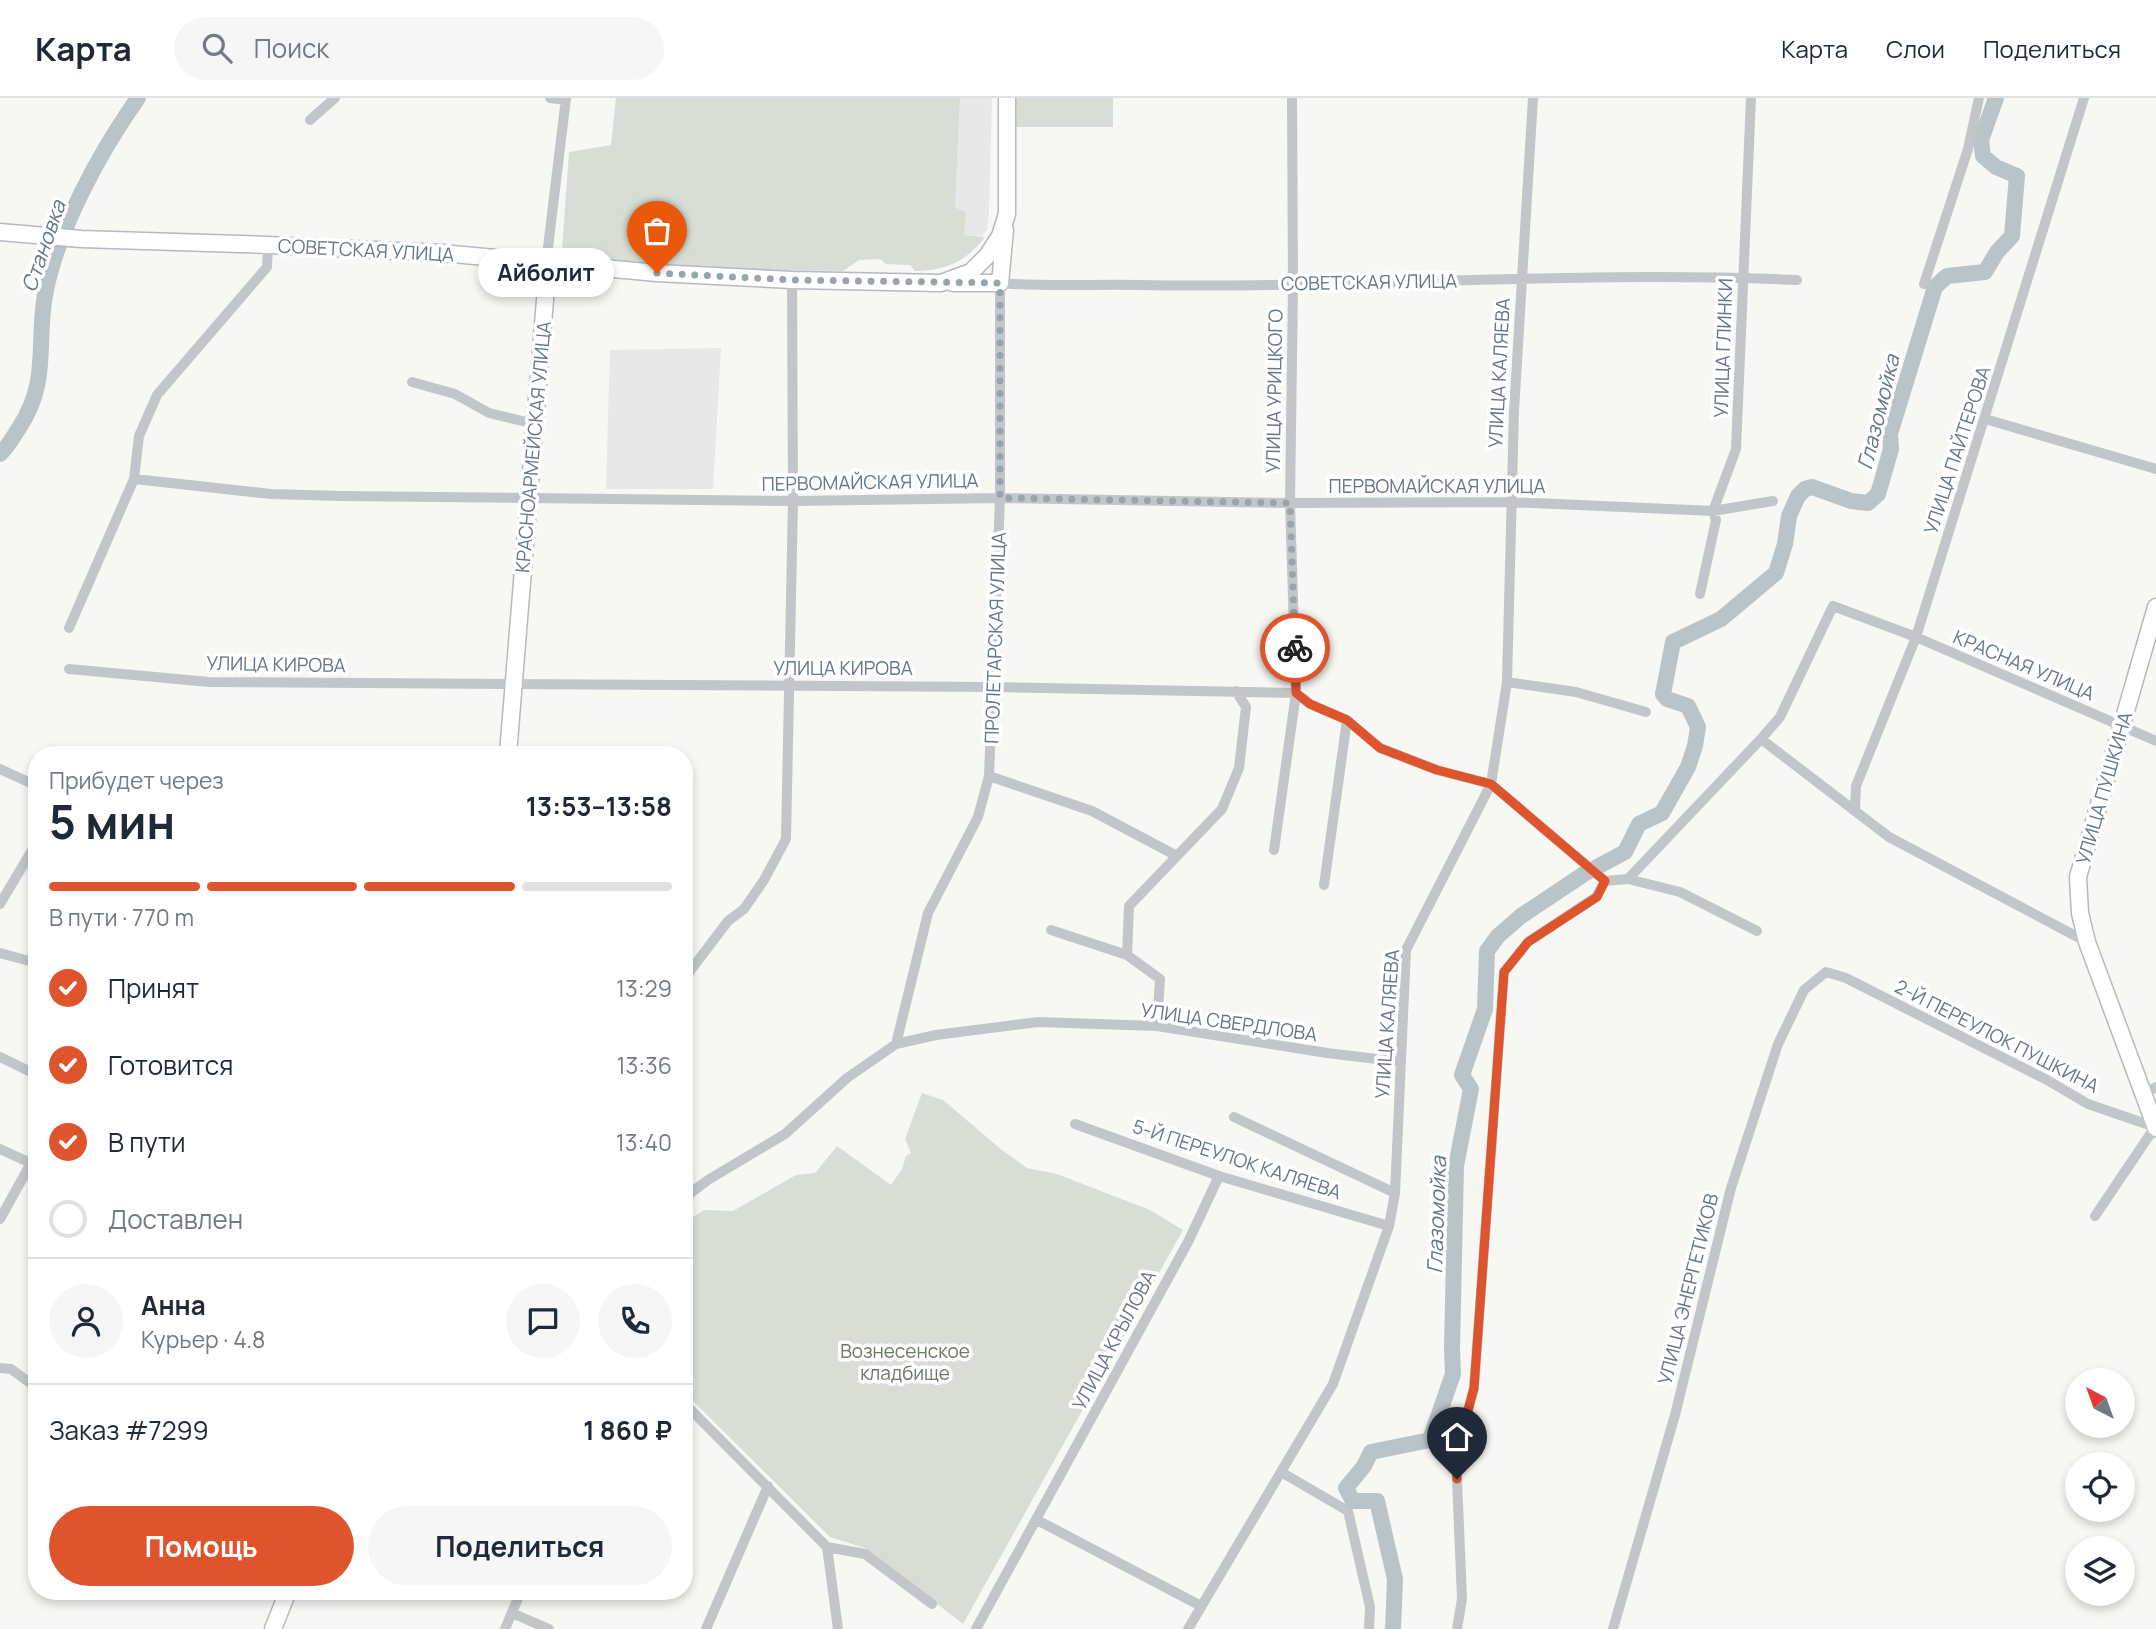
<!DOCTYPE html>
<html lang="ru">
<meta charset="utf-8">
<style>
:root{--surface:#fff;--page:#f6f6f7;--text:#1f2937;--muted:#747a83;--line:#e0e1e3;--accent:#de542d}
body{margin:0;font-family:Manrope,sans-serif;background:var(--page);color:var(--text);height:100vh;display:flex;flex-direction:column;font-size:26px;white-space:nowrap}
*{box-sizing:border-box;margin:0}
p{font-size:23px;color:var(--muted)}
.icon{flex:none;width:38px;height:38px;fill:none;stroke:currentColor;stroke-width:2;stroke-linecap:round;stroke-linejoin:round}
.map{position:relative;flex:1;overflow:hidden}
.panel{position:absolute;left:28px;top:648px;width:665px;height:854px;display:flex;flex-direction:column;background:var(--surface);border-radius:28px;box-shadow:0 4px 10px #0003}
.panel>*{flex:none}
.needle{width:46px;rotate:319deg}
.fabs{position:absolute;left:2065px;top:1270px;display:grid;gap:14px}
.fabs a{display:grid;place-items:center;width:70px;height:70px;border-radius:50%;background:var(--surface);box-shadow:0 4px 10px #0003;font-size:35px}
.pin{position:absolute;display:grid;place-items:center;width:60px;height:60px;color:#fff;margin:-72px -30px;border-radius:50% 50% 50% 0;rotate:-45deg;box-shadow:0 0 7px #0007}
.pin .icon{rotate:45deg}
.courier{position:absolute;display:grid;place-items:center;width:70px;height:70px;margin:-35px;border:5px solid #de542d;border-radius:50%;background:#fff;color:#222;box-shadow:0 2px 9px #0007}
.bubble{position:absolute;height:49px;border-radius:24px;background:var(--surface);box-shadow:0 4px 10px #0003;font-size:23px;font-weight:700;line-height:49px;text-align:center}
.headline em{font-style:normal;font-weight:700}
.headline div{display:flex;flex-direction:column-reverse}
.headline{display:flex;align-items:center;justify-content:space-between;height:119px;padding:0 21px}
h1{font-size:46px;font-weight:700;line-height:52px}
.bar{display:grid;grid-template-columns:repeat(4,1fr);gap:10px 7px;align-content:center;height:84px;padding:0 21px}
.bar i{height:9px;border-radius:5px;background:var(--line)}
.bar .active{background:var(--accent)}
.bar p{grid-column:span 4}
.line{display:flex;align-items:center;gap:18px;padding:0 21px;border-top:2px solid var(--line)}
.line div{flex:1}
.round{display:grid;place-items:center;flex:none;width:74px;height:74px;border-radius:37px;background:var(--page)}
ol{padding:0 21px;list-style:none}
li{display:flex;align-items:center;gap:21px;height:77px}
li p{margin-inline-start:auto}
li .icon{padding:7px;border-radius:50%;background:var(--accent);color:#fff;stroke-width:4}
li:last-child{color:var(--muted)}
li i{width:38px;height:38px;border:4px solid var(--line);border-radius:50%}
.cta{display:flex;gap:14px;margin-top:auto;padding:14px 21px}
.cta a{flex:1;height:80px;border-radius:42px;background:var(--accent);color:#fff;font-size:28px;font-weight:700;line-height:80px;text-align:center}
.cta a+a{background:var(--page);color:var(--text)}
header{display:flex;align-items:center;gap:42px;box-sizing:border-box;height:98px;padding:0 35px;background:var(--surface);border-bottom:2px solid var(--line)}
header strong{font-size:33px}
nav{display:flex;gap:38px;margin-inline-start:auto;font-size:24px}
.search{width:490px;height:63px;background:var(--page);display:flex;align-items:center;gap:18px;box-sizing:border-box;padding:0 24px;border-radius:38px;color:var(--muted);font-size:26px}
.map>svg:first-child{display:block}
.built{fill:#e7e8e7}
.green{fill:#d8ded5}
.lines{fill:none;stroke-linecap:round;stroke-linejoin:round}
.river{stroke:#b9c4c8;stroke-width:16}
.secondary-casing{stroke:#b5babe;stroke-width:19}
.street{stroke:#c2c6c9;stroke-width:10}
.secondary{stroke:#fff;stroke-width:16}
.done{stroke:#99a4ab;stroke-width:7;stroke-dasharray:0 12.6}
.route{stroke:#de542d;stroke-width:9}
.labels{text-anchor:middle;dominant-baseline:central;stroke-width:7;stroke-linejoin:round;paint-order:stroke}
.street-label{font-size:19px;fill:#677784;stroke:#fff}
.park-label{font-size:19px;fill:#6a7b65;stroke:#fff}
.water-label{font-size:21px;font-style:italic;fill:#637880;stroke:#fff}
</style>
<header>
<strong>Карта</strong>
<div class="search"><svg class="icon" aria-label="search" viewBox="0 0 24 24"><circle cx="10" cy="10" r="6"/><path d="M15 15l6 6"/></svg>Поиск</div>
<nav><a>Карта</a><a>Слои</a><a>Поделиться</a></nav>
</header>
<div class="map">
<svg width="2156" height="1531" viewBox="0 0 2156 1531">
<rect width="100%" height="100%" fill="#f7f7f4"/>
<!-- built -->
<path class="built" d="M960,0H992L989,114L987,132L982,138L963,137L955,109Z
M721,250L713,391H606L610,252Z"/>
<!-- green -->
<path class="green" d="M616,0H960L955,109L966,115L964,137L985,139C966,164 945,173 915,173L910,167L886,166L880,161L859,162L843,173L754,172L605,166L597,157L562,152L569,54L611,47Z
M1016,0H1113V29H1016Z
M922,995L943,1002L1002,1052L1027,1070L1057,1076L1150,1112L1183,1132L963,1526L865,1450L830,1439L684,1294V1125L704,1112L733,1113L796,1077L815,1075L837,1048L891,1087L902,1071L906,1058L911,1055L905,1041Z"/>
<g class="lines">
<!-- river -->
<path class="river" d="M0,356C8,349 13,339 19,330C50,283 36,247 45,197C57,132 100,54 138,0
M1393,1531L1395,1481L1377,1403H1353L1346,1390L1364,1368L1371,1354L1430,1342L1453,1276L1452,1251L1456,1068L1471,991L1462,977L1485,911L1487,853L1498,838L1521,818L1584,776L1625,754L1639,726L1662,715L1688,669L1695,648L1698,629L1688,608L1667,601L1663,596L1673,544L1721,521L1776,475L1785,446L1789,418L1798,398L1805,391L1812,389L1851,403L1868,405L1878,396L1891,351L1890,336L1935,189L1947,178L1985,174L1997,154L2012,138L2017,78L1996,69L1983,58L1981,42L1996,0"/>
<!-- secondary casing -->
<g class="secondary-casing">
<path id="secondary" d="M0,134L81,141L268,147L442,155L657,175L792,182L941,185L971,174L987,158L1000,138L1007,116V0
M953,185H1000L1005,132
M2156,509L2078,779L2080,815L2087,844L2156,1030
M508,656L545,202L546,166
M273,1531L288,1493"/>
</g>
<!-- street -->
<path class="street" d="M550,0L566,2
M310,22L335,0
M546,166L566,0
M1924,186L1968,51L1979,0
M412,284L455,296L489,315L535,326
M1985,321L2156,371
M134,381L271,396L341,398L793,403L1000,400L1290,405L1510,404L1713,413L1773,403
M1700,496L1716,422L1713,413L1736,351L1751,0
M69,530L134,381L139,338L157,297L267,169L268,147
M69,571L209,584L994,589L1296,595L1310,606L1347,622L1380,650L1437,672L1491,686L1605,783
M1507,584L1576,594L1646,614
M1761,641L1889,739L2087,844
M0,671L37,688
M989,678L1092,713L1177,758
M1855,711L1856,688L1916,539L2084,0
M1274,752L1296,595L1290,405L1293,186L1292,0
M1628,781L1680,794L1757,833
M1324,787L1347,622
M0,806L37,744
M1051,832L1127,857
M0,855L37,865
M684,881L728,823L744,811L764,782L786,741L793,403L792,182
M1157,928L1160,881L1127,857L1129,808L1222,711L1239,670L1246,609L1236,593
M896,946L928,815L978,719L989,678L1000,400V185C1046,189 1093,186 1138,187C1358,191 1578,172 1797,182
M0,959L37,977
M2142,997L2156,989
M1234,1019L1395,1095
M1075,1026L1219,1078L1389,1128
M0,1051L37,1068
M684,1100L708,1082L785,1036L847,980L896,946L936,937L1038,924L1157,928L1327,955L1401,964
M0,1121L31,1065
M0,1270L11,1271L37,1290
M684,1305L827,1449L838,1531
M1281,1374L1348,1413L1370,1509L1369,1531
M1037,1422L1201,1508
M827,1449L865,1456L932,1506
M512,1515L549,1531
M505,1531L521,1493
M706,1531L768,1388
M976,1531L1188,1144L1219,1078
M1188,1531L1333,1286L1389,1128L1395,1095L1406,852L1491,686L1507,584L1514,313L1533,0
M1457,1531L1462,1501L1456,1357L1474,1290L1504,874L1528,844L1596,799L1605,783L1628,781L1761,641L1780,619L1833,508L1916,539L2156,643
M1613,1531L1675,1317L1731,1090L1778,946L1804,892L1826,874L1846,880L2047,982L2088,1006L2155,1029L2095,1118"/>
<!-- secondary -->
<use href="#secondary" class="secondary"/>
</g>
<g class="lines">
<!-- done -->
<path class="done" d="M657,175L792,182L1000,185V400L1290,405L1295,550"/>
<!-- route -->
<path class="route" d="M1295,550L1296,595L1310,606L1347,622L1380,650L1437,672L1491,686L1605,783L1597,799L1528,844L1504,874L1474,1290L1456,1357L1457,1381"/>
</g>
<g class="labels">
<!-- street labels -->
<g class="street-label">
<text transform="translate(366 152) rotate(3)">СОВЕТСКАЯ УЛИЦА</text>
<text transform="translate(1369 184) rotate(-1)">СОВЕТСКАЯ УЛИЦА</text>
<text transform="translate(1723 250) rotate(-88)">УЛИЦА ГЛИНКИ</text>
<text transform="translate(1499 275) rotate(-87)">УЛИЦА КАЛЯЕВА</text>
<text transform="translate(1274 293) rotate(-89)">УЛИЦА УРИЦКОГО</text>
<text transform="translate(533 349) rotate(-85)">КРАСНОАРМЕЙСКАЯ УЛИЦА</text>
<text transform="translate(1957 352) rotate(-72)">УЛИЦА ПАЙТЕРОВА</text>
<text transform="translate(870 384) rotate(-1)">ПЕРВОМАЙСКАЯ УЛИЦА</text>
<text x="1437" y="388">ПЕРВОМАЙСКАЯ УЛИЦА</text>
<text transform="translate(995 540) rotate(-88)">ПРОЛЕТАРСКАЯ УЛИЦА</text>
<text transform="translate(276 566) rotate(1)">УЛИЦА КИРОВА</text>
<text transform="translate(2024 567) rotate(23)">КРАСНАЯ УЛИЦА</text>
<text x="843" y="570">УЛИЦА КИРОВА</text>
<text transform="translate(2104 690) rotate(-74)">УЛИЦА ПУШКИНА</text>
<text transform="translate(1229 924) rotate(8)">УЛИЦА СВЕРДЛОВА</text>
<text transform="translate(1387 926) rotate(-86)">УЛИЦА КАЛЯЕВА</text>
<text transform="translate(1997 938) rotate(27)">2-Й ПЕРЕУЛОК ПУШКИНА</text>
<text transform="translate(1237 1061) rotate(18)">5-Й ПЕРЕУЛОК КАЛЯЕВА</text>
<text transform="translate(1688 1191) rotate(-76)">УЛИЦА ЭНЕРГЕТИКОВ</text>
<text transform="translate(1114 1242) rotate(-62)">УЛИЦА КРЫЛОВА</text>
</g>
<!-- park labels -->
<g class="park-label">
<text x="905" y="1253">Вознесенское<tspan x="905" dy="22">кладбище</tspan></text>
</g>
<!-- water labels -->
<g class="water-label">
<text transform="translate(43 148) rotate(-71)">Становка</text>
<text transform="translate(1878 314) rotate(-76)">Глазомойка</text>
<text transform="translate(1436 1117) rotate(-88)">Глазомойка</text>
</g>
</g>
</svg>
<div class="fabs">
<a><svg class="needle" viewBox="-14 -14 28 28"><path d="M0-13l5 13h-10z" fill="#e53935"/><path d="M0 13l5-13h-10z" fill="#747a83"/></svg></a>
<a><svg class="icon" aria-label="locate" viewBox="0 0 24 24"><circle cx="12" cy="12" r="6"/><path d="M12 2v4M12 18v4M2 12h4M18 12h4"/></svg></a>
<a><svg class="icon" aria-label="layers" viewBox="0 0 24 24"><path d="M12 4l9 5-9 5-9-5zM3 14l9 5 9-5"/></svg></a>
</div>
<div class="pin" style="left:657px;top:175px;background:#ea580c"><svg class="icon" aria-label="bag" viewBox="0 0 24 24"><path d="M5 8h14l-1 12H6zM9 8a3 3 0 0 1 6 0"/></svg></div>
<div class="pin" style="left:1457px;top:1381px;background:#1f2937"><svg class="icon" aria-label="home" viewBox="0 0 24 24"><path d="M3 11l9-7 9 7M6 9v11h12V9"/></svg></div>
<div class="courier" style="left:1295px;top:550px"><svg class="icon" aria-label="bike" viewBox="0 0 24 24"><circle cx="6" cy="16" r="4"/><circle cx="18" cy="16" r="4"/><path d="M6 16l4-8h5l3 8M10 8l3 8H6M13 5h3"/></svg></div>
<div class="bubble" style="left:478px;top:150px;width:136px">Айболит</div>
<section class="panel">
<div class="headline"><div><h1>5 мин</h1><p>Прибудет через</p></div><em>13:53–13:58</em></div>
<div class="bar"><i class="active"></i><i class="active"></i><i class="active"></i><i></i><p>В пути · 770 m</p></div>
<ol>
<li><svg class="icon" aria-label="check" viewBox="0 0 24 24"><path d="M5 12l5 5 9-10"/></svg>Принят<p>13:29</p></li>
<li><svg class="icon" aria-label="check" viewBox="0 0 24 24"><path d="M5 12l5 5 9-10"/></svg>Готовится<p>13:36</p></li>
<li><svg class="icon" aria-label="check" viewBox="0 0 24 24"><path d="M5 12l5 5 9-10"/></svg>В пути<p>13:40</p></li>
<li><i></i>Доставлен</li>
</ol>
<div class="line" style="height:126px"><a class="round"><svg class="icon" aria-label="person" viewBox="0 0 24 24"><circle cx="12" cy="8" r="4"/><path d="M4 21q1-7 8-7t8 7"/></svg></a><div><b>Анна</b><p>Курьер · 4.8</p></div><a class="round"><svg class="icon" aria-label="chat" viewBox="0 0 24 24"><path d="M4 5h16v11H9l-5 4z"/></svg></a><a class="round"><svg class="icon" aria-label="phone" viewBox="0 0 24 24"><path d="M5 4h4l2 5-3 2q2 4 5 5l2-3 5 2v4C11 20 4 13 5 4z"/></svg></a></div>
<div class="line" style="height:91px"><div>Заказ #7299</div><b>1 860 ₽</b></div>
<div class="cta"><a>Помощь</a><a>Поделиться</a></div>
</section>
</div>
